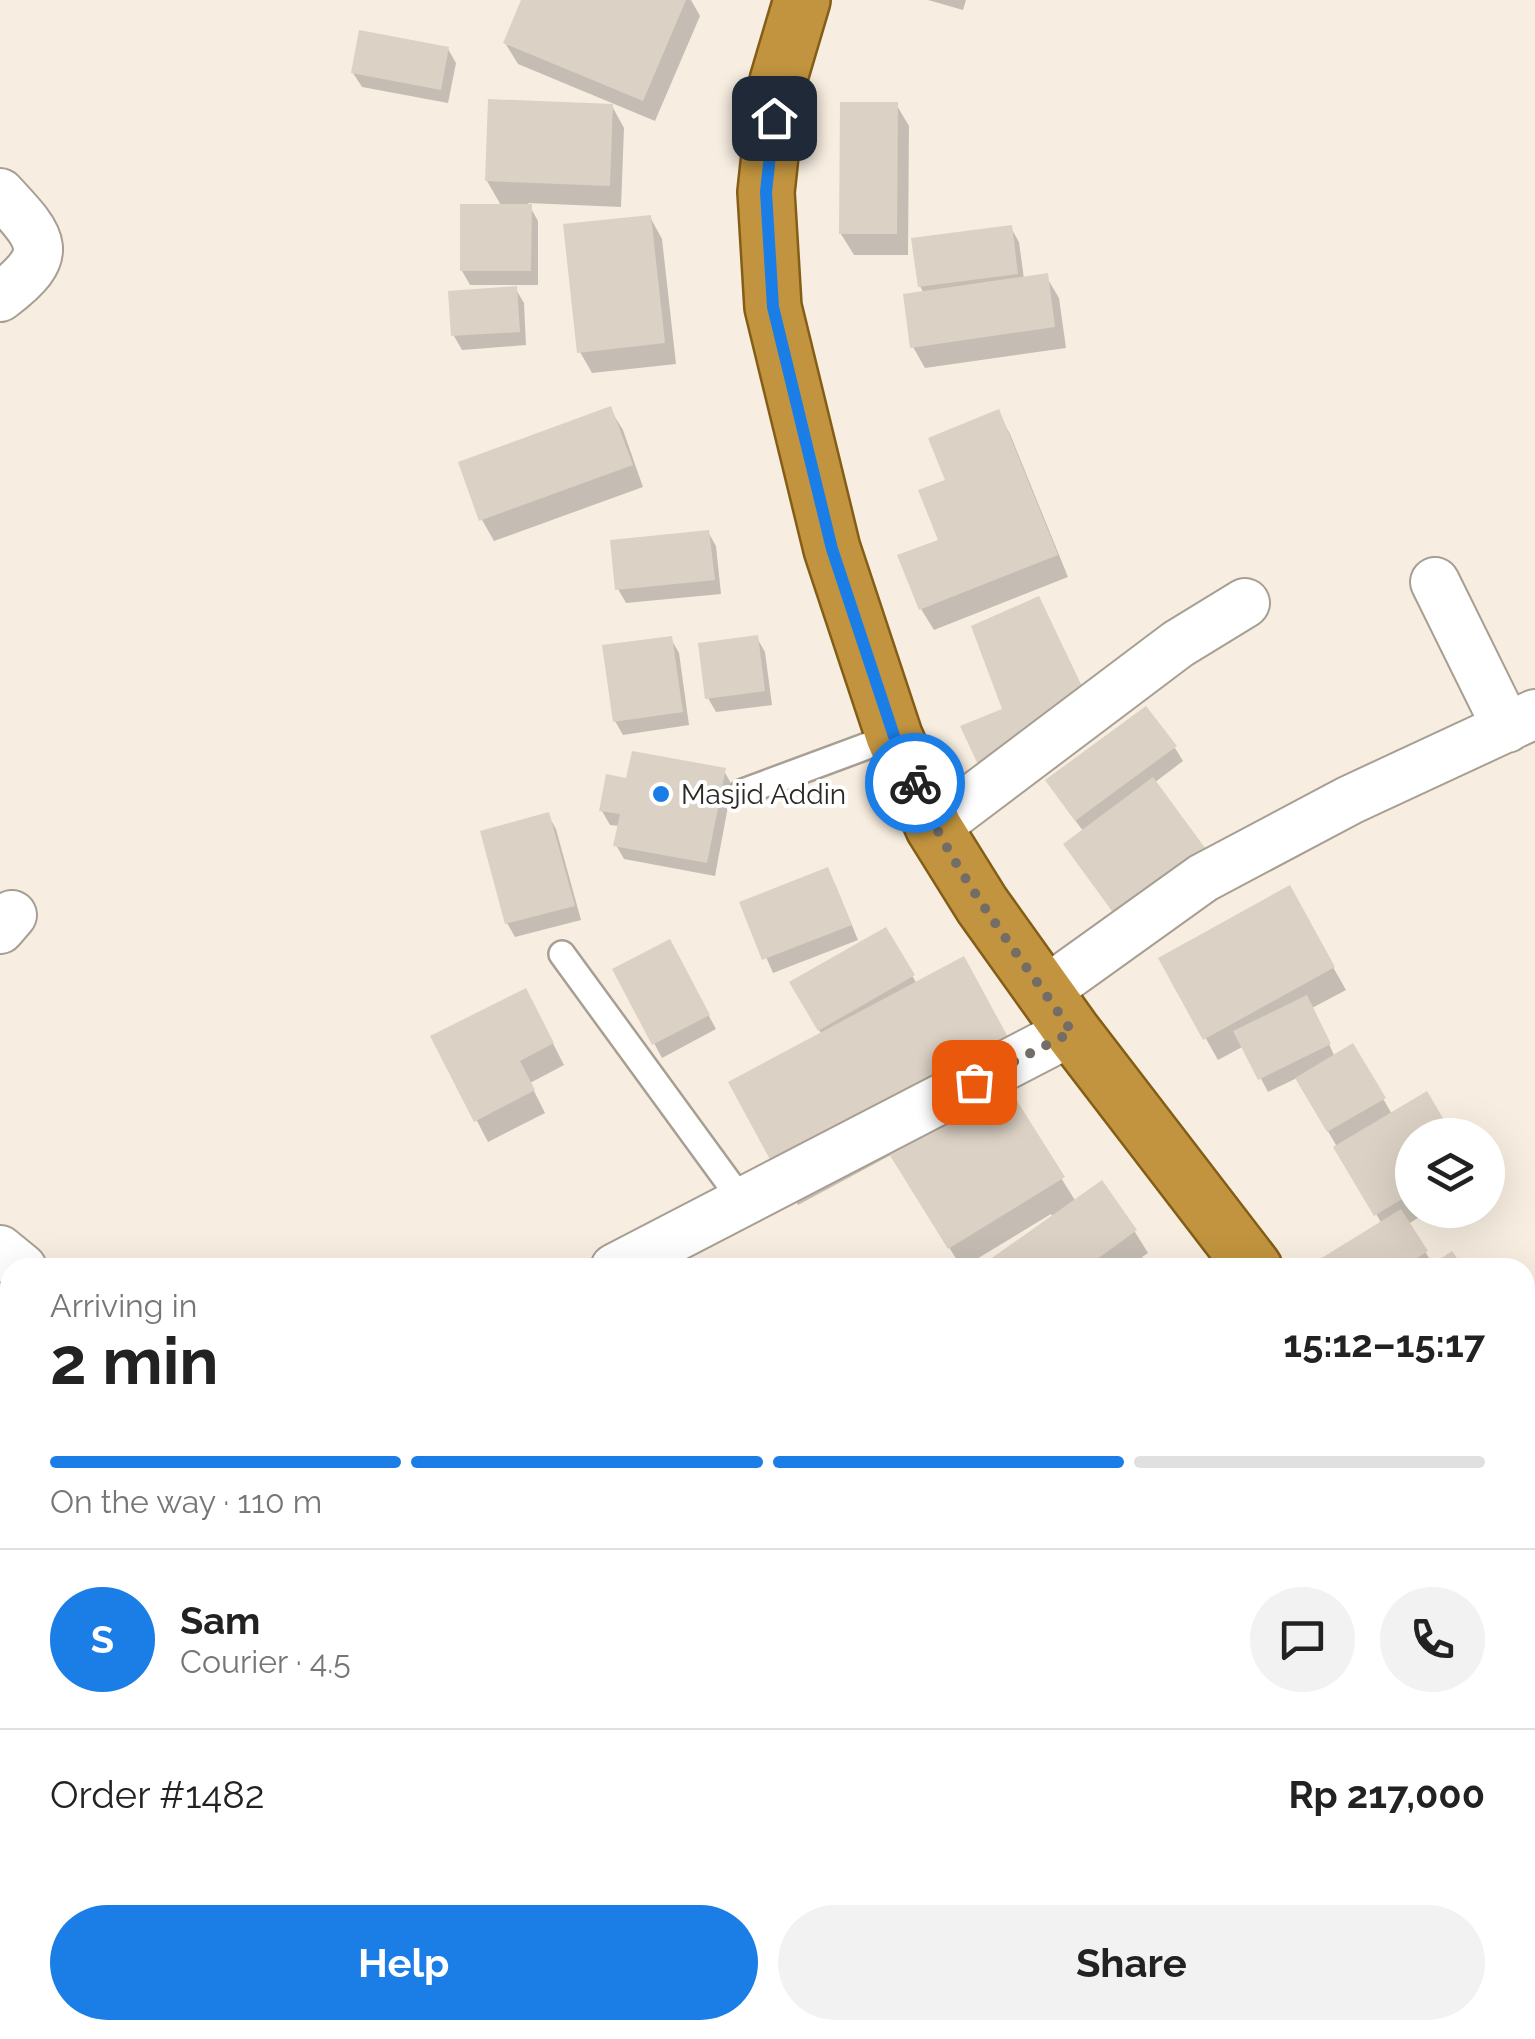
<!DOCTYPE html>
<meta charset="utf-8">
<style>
:root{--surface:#fff;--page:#f2f2f2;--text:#222;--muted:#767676;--line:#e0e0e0;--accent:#1b7ee7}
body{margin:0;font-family:Raleway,sans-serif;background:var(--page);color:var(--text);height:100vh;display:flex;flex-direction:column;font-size:38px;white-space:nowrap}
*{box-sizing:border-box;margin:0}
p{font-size:32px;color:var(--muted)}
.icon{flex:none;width:55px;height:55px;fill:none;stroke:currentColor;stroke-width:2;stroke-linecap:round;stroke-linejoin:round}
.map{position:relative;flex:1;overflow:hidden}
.panel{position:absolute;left:0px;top:1258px;width:1535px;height:782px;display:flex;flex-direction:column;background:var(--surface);border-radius:30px 30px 0 0;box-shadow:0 10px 40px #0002}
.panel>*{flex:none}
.buttons{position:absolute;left:1395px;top:1118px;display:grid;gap:20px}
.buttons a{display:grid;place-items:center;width:110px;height:110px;border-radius:50%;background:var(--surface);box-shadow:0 10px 40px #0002;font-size:50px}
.pin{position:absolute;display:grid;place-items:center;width:85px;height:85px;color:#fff;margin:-42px;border-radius:20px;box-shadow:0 5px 15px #0006}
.courier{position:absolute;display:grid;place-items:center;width:100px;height:100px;margin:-50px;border:8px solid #1b7ee7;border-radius:50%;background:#fff;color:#222;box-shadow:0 2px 12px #0007}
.summary em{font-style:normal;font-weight:700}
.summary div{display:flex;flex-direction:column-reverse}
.summary{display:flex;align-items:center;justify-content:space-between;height:170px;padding:0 50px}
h1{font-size:65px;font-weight:700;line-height:75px}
.bar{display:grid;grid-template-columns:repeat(4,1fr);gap:15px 10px;align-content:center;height:120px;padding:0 50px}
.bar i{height:12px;border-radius:8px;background:var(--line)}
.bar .selected{background:var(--accent)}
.bar p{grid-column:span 4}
.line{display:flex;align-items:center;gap:25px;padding:0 50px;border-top:2px solid var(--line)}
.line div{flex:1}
.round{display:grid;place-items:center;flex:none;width:105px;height:105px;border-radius:52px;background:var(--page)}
.primary-button{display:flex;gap:20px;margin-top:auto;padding:20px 50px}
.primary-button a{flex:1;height:115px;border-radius:60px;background:var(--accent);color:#fff;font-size:40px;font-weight:700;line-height:115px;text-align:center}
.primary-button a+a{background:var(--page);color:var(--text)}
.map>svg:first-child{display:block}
.shadow{fill:#0003}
.building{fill:#dbd1c4}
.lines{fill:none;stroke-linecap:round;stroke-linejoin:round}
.service-casing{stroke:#a89f93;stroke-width:30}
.minor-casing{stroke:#a89f93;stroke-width:52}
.trunk-casing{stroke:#845d16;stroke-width:60}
.service{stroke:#fff;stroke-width:25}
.minor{stroke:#fff;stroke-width:48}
.trunk{stroke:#c2943f;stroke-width:55}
.done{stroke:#736d65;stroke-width:10;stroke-dasharray:0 18}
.route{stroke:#1b7ee7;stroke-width:12}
.poi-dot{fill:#1b7ee7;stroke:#fff;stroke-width:4}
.labels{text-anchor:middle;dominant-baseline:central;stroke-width:8;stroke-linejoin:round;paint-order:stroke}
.poi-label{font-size:28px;fill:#2c2823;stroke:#fff;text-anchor:start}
</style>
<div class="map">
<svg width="1535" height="2039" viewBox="0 0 1535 2039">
<rect width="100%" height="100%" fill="#f7ede0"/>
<!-- shadow -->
<path class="shadow" d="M523,0H691L700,16L655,121L518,64L505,43Z
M928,0H966L963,10Z
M448,49L456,63L448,103L362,87L353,73Z
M896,104L909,126L908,255H854L841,234Z
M612,106L624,128L621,207L528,203L538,221V285H470L462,271L502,207L487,181Z
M650,217L662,239L676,364L592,373L580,352Z
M1011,228L1019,242L1024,279L1046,276L1059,298L1066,348L925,368L913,347L924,294L920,286Z
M514,286L524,303L526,345L462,350L454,336L514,289Z
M610,409L623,430L643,487L494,541L482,520Z
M998,412L1010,434L1068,577L934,630L921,609L941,541L948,481Z
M708,532L716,546L721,594L626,603L618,589Z
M757,638L765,652L772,705L716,712L708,698Z
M671,639L679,653L689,725L623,735L615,721Z
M1175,748L1183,761L1154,783L1131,938L1066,844L1083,831L1056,794Z
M724,771L732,785L715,876L624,859L616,845L620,826L610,825L602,811L628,781Z
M548,815L556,829L581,920L515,937L507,923Z
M835,884L858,940L773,973L743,904Z
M1289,889L1346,990L1312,1008L1335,1057L1352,1046L1392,1114L1450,1135H1412V1210H1431L1408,1224L1434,1266L1460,1268H1328L1382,1224L1297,1078L1268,1092L1244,1046L1218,1060L1161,959Z
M885,930L917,984L979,988L1030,1081L1008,1092L1076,1202L1101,1184L1135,1232L1148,1253L1142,1257L1151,1268H1135L1143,1262L1141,1258L1127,1268H986L1053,1217L1051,1214L962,1268L891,1155L798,1205L782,1177L822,1035L792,983Z
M669,942L716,1029L662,1058L615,970Z
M537,1012L564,1065L530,1083L545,1113L488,1142L433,1037Z
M1525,1287L1535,1295V1355L1525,1364Z
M1535,1387V1403L1529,1392Z
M1535,1791V1903L1525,1912V1800Z"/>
<!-- building -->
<path class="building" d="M521,0H686L643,101L503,43Z
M359,30L449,47L441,90L351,73Z
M488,99L613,104L610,186L485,181Z
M840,102H898L897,234H839Z
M460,204H532L531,271H460Z
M651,215L665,343L577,353L563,224Z
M1012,225L1018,274L918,287L911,238Z
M1048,273L1055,327L910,348L903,294Z
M517,286L520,332L451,336L448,291Z
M611,406L633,465L479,521L458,462Z
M999,409L1058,555L919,610L897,555L938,540L918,490L945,480L928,438Z
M709,530L715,580L615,590L610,540Z
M1039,596L1088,699L980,769L960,726L1002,709L971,626Z
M758,635L765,691L705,699L698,643Z
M672,636L683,712L613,722L602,645Z
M1146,706L1177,746L1075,821L1045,780Z
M632,751L726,768L707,863L613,846L620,814L599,811L606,774L626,778Z
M1153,777L1208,852L1117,918L1063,844Z
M549,812L575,906L505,924L480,831Z
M828,867L852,925L762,960L739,902Z
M1290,885L1335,967L1203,1040L1158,958Z
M886,927L915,975L818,1031L789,982Z
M670,939L710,1015L652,1045L612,969Z
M964,956L1016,1052L780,1178L728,1082Z
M526,988L554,1043L520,1061L535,1090L474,1122L430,1036Z
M1307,995L1331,1044L1258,1080L1233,1031Z
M1353,1043L1386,1098L1327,1132L1295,1078Z
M1002,1077L1065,1177L948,1249L886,1149Z
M1427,1091L1453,1135H1412V1193L1374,1216L1333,1147Z
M1102,1180L1137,1230L1085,1268H984L982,1265Z
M1401,1209L1428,1251L1402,1268H1326L1320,1259Z
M1452,1251L1464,1268H1427Z
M1525,1281L1535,1292V1335L1525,1343Z
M1535,1788V1872L1525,1880V1796Z"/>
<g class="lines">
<!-- service casing -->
<g class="service-casing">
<path id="service" d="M743,792L894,736
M562,954L743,1202"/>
</g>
<!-- minor casing -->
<g class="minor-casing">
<path id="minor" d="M0,193C44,240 57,254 0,297
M1435,582L1507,728
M934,828L1178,644L1245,603
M0,929L12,915
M1044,992L1203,878L1350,800L1535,714
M0,1250L22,1268
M615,1268L1072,1031
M474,2030L488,2039
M841,2039L846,2030"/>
</g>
<!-- trunk casing -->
<g class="trunk-casing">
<path id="trunk" d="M802,0L778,81L766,192L773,307L832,549L894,736L934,828L982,905L1072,1031L1254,1268
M1525,1602L1535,1611"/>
</g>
<!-- service -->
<use href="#service" class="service"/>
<!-- minor -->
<use href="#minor" class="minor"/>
<!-- trunk -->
<use href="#trunk" class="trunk"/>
</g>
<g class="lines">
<!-- done -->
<path class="done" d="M915,783C953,874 1016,950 1072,1032L974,1082"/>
<!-- route -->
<path class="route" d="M774,118L766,192L773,307L832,549L894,736L915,783"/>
</g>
<!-- markers -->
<circle class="poi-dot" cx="661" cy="794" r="10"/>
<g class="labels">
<!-- poi labels -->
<g class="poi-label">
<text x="681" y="794">Masjid Addin</text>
</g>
</g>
</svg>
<div class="buttons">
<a><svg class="icon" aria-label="layers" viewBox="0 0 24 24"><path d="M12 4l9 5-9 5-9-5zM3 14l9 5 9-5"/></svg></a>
</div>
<div class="pin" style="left:974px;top:1082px;background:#ea580c"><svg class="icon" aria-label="bag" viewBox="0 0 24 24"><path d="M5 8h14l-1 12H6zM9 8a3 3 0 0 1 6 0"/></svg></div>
<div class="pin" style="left:774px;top:118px;background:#1f2937"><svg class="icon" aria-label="home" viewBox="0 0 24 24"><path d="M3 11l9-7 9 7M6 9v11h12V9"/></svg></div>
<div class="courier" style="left:915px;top:783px"><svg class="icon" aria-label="bike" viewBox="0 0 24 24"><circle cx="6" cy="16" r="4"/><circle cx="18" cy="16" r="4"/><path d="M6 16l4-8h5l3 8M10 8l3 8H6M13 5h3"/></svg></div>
<section class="panel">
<div class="summary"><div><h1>2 min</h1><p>Arriving in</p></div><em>15:12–15:17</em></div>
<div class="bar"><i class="selected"></i><i class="selected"></i><i class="selected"></i><i></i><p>On the way · 110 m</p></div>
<div class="line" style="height:180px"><b class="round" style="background:var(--accent);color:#fff">S</b><div><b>Sam</b><p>Courier · 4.5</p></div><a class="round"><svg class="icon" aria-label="chat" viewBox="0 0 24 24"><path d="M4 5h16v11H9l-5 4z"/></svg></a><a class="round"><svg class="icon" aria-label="phone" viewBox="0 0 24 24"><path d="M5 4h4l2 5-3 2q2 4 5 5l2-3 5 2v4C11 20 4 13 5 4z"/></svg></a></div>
<div class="line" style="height:130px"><div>Order #1482</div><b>Rp 217,000</b></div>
<div class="primary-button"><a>Help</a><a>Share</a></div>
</section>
</div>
